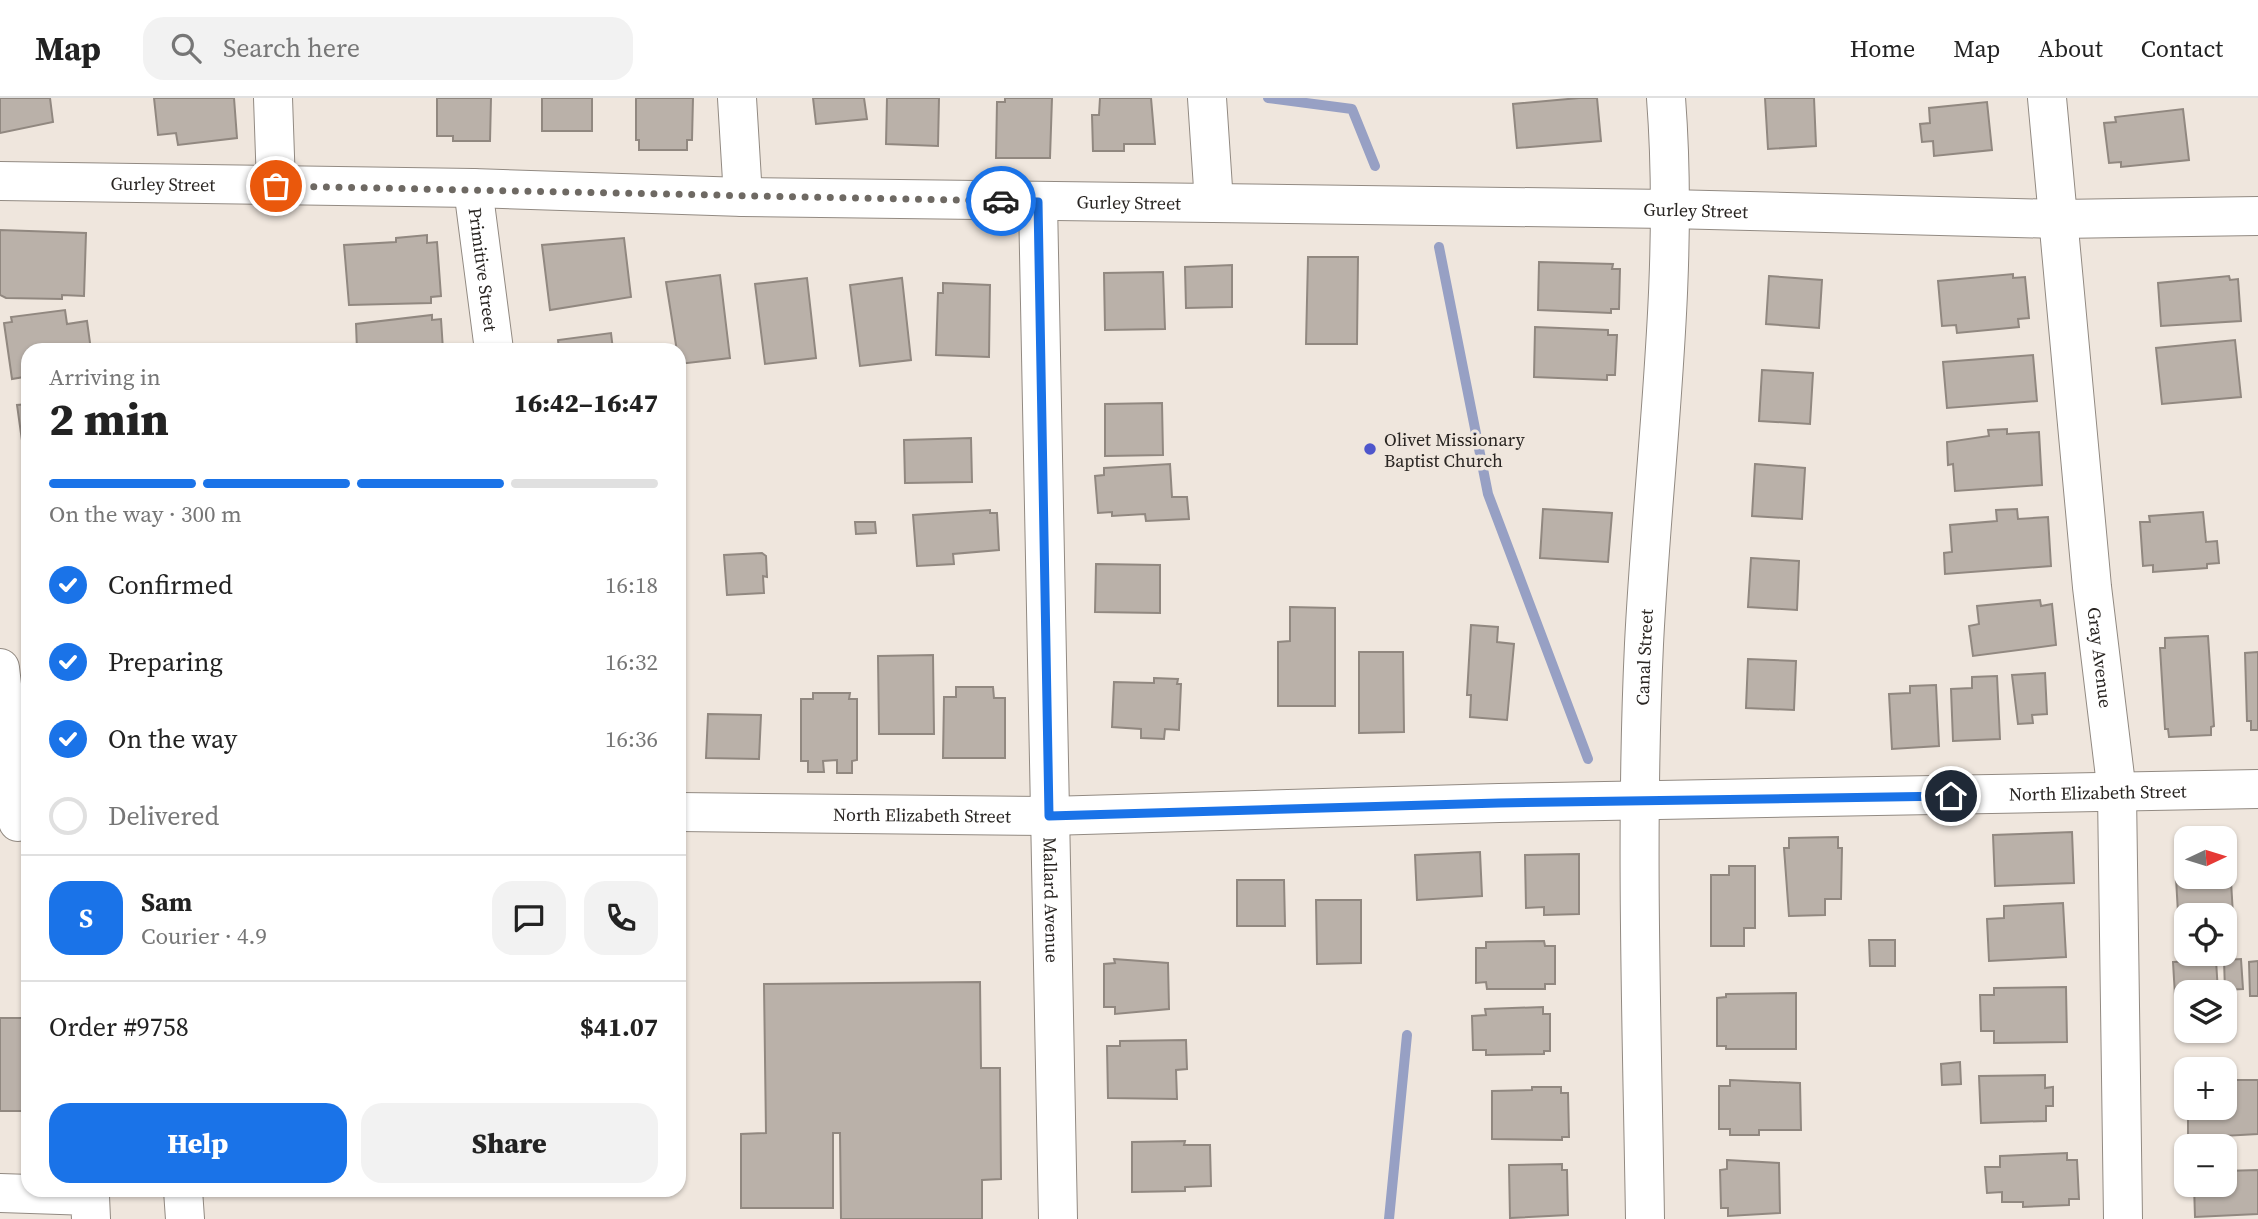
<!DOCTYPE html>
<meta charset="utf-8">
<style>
:root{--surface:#fff;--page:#f2f2f2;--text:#222;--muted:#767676;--line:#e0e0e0;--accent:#1a73e8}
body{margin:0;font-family:"Source Serif 4",serif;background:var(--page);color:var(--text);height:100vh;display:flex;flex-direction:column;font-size:26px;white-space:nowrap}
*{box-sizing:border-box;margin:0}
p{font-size:23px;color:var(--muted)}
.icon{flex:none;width:38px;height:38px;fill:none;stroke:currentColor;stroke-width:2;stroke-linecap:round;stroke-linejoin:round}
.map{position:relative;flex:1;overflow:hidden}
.drawer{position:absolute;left:21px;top:245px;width:665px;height:854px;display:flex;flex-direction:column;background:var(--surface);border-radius:21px;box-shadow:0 2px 5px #0004}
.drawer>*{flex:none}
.needle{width:46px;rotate:86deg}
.controls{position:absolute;left:2174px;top:728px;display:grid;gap:14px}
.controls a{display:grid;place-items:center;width:63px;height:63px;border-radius:14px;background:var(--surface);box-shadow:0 2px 5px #0004;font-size:35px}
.pin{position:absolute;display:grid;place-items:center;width:60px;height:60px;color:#fff;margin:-30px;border:4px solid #fff;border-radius:50%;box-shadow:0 2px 7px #0007}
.courier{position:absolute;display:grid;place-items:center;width:70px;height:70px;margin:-35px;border:5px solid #1a73e8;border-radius:50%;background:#fff;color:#222;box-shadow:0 2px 9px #0007}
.headline em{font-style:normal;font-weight:800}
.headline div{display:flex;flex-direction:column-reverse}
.headline{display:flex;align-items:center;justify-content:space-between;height:119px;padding:0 28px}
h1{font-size:46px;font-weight:800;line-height:52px}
.bar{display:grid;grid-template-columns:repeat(4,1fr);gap:10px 7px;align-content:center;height:84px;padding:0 28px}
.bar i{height:9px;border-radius:5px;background:var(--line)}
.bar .current{background:var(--accent)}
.bar p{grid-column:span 4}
.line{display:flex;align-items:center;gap:18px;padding:0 28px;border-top:2px solid var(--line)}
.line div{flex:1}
.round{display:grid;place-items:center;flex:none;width:74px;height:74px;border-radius:21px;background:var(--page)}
ol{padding:0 28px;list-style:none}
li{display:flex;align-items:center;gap:21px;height:77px}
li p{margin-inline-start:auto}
li .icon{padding:7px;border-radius:50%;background:var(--accent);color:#fff;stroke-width:4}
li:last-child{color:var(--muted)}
li i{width:38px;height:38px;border:4px solid var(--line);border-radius:50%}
.primary-button{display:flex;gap:14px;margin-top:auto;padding:14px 28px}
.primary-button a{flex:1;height:80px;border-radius:21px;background:var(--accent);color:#fff;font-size:28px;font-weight:800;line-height:80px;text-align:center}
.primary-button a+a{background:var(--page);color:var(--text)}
header{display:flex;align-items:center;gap:42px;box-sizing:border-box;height:98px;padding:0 35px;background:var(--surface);border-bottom:2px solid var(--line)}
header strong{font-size:33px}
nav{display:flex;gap:38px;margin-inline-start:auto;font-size:24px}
.search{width:490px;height:63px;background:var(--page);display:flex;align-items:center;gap:18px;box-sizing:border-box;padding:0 24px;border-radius:21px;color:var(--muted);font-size:26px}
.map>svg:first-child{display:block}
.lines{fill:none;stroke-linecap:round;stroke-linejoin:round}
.stream{stroke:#97a0c4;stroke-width:10}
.building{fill:#bab1a9;stroke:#918880;stroke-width:2}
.minor-casing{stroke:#928a82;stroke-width:40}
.minor{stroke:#fff;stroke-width:38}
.done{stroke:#6e6963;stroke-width:7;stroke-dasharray:0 12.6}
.route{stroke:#1a73e8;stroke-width:9}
.poi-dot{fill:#4e56cc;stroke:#efe6dd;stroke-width:2.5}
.labels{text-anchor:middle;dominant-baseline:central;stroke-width:7;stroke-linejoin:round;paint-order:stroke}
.street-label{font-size:18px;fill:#292522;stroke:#efe6dd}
.poi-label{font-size:18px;fill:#292522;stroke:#efe6dd;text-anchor:start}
</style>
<header>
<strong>Map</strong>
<div class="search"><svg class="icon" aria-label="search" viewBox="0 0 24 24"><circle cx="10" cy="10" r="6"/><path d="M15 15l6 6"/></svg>Search here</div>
<nav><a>Home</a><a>Map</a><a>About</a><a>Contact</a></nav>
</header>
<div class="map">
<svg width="2258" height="1121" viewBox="0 0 2258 1121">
<rect width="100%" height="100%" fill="#efe6dd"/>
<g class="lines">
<!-- stream -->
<path class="stream" d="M1268,0L1352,11L1375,68
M1439,149L1488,396L1588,661
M1389,1121L1407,937"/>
</g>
<!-- building -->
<path class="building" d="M0,0H50L53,24L0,35Z
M154,0H234L237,40L178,47L176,35L158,37Z
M437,0H491L490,43H453V38H437Z
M542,0H592V33H542Z
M636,0H693L692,42H687V52H639V42H636Z
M813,0H864L867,21L816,26Z
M887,0H939L938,48L886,46Z
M1005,0H1052L1050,60H996L997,4H1005Z
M1100,0H1151L1155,46H1124V53H1093L1092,17H1099Z
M1579,0H1597L1601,43L1517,50L1513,6Z
M1765,0H1814L1816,48L1768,51Z
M1987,4L1992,52L1934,58L1933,43L1922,44L1920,26L1930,25L1929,10Z
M2183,11L2189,62L2121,69V64L2109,65L2104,25L2116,24L2115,19Z
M0,132L86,135L84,198L62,197V201L6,200L0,197Z
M427,137V145L437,144L441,198L431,199V205L349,207L344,147L396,144V140Z
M624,140L631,199L550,212L542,147Z
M1308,159H1358L1357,246H1306Z
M1539,164L1613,166L1612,171H1620L1619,211H1611V215L1538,212Z
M1232,167V209L1186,210L1185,169Z
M1163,174L1165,231L1105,232L1104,175Z
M2013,176V180L2025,179L2029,220L2018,221L2019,229L1957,235L1956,227L1942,228L1938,183Z
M720,177L730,260L679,266L666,184Z
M1769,178L1822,182L1819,230L1766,226Z
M2229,178L2230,182L2238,181L2241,223L2161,228L2158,185Z
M807,180L816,260L765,266L755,186Z
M902,180L911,262L860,268L850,187Z
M943,185L990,187L989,259L936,257L938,195H943Z
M65,212L67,226L87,223L91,252H28V283L24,284V279L12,281L4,225L12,224L11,219Z
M432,217V222L441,221L443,252H357L356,226Z
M1535,229L1608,232V237H1617L1615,277H1607V282L1534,279Z
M611,235L613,252H559L558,242Z
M2235,242L2241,299L2162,306L2156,250Z
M2033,257L2037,303L1947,310L1943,264Z
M1762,272L1813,275L1810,326L1759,323Z
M1162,305L1163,357L1105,358V306Z
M28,306V364H25L17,307Z
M2007,331V336L2039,334L2042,387L1955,393L1953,366L1948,367L1947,344L1989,338L1988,332Z
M971,340L972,384L905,385L904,342Z
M1170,366L1172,399H1187L1189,421L1146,423L1145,416L1112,418V414L1098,415L1095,378L1104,377V370Z
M1755,366L1805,370L1802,421L1752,418Z
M1543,411L1612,415L1608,464L1540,460Z
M2017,411L2018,421L2048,419L2051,468L1945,476L1944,455L1952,454L1950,427L1997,423L1996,412Z
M990,412V415H997L999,452L953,456L954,466L917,468L913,417Z
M2203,414L2206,444L2217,443L2219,465L2207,466V470L2153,474V467L2143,468L2140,424H2150L2149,418Z
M855,424H875L876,435L856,436Z
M762,455L766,458L767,479L763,478L764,495L727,497L724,457Z
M1751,460L1799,463L1797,512L1748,509Z
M1096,466L1160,467V515L1095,514Z
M2040,502L2041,508L2052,506L2056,547L1973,558L1969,528L1979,526L1977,508Z
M1290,509L1335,510V608H1278V544L1290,543Z
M1471,527L1498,529L1497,544L1514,546L1507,622L1470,619L1471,597H1467Z
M2208,538L2214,628L2211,629V637L2169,639L2168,631H2165L2160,550H2165V540Z
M1359,554H1403L1404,634L1359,635Z
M2258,554V632H2251V623H2247L2245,555Z
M933,557L934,636H879L878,558Z
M1748,561L1796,563L1794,612L1746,610Z
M2045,575L2047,616L2032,617L2033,625L2018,626L2012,577Z
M1997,578L2000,641L1953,643L1951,591L1972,590V579Z
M1154,580L1178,581L1177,586H1181L1179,632L1165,631L1164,641L1141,640V631L1112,629L1114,584L1154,585Z
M1936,587L1939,648L1892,651L1889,596L1910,595V588Z
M956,589H993L994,600H1005V660H943L944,599H956Z
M813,595H850L849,601H857V662L852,663V675H837V662L823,663L824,674H808V663H801V601H813Z
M708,616L761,617L759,661L706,660Z
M2072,734L2074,785L1995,788L1993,737Z
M1838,739V750H1842L1841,801H1825V817L1789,818L1784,750H1789V740Z
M1480,754L1482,798L1417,802L1415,757Z
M1579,756V816L1544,817V809L1526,810L1525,757Z
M2224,766H2230L2233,817H2225L2227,847H2224V817H2186V850H2180L2176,780L2181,779V768H2186V779H2224Z
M1729,768H1755V830H1744V848H1711V777H1729Z
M1237,782H1284L1285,828H1237Z
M1316,802H1361V865L1317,866Z
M2063,805L2066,859L1989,863L1987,821L2004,820V808Z
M1869,842H1895V868H1870Z
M1544,843L1545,848H1555V886H1545V891H1487L1486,884L1476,885V850H1486V844Z
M1114,861L1168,865L1169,911L1115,916V909H1104V866L1115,865Z
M2241,861L2243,891L2225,892L2224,862Z
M2216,862L2218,894H2186V898H2175L2173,864Z
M2258,863V898H2250L2249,864Z
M980,884L981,970H1000L1001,1081L982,1082V1121H841L840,1035H833V1110H741V1036L766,1035L764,886Z
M2066,889L2067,944L1994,945V933H1981L1980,897H1994V890Z
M1796,895V951H1726V948H1717V900L1726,899V896Z
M1543,909V916H1550V953H1544V956L1486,957V952H1473L1472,918L1486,917L1485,911Z
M0,920H28V1013H0Z
M1186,942L1187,971L1176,972L1177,1001L1108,1000L1107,948H1120V943Z
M1960,964L1961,986L1942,987L1941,966Z
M2045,977V990L2053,989V1008H2046V1023L1981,1025L1979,978Z
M1730,982L1800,985L1801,1032H1759V1037H1730V1031H1719V988H1730Z
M2224,982H2258V1036L2188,1040V1010H2224Z
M1532,989H1561V995H1568L1569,1039H1562V1042L1492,1041V993L1532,992Z
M1185,1043L1184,1047H1210L1211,1088L1185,1089V1093L1132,1094V1044Z
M2067,1055V1062H2077L2079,1101H2069V1107L2023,1109V1104H2002V1094L1987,1095L1985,1069H2000V1058Z
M1727,1062L1779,1065L1780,1115L1728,1118V1110H1721L1720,1072L1727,1071Z
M1562,1066V1072H1567L1568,1117L1510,1120L1509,1067Z
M2258,1072V1116L2195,1119L2194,1087H2224V1073Z"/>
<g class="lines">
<!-- minor casing -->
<g class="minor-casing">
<g id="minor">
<path d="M273,0L276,87"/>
<path d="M737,0L743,99"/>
<path d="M1207,0L1214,105"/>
<path id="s1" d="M2047,0L2092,489L2117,695L2123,1121"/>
<path id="s2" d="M0,83L473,90L743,99L1669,111L2058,121L2258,118"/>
<path id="s3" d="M473,90L494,252"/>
<path id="s4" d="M1038,104L1058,1121"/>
<path d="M0,570L18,724"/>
<path id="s5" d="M679,714L1049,718L1499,705L2258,691"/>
<path d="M183,1092L185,1121"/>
<path d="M0,1095L90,1098L91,1121"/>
<path id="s6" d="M1645,1121C1642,929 1635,738 1644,546C1653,365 1680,181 1666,0"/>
</g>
</g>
<!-- minor -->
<use href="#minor" class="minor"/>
</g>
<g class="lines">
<!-- done -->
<path class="done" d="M276,88L1001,103"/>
<!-- route -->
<path class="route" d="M1001,103L1038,104L1049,718L1499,705L1951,698"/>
</g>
<!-- markers -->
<circle class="poi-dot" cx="1370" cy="351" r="7"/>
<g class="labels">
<!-- street labels -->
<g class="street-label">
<text stroke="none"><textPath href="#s2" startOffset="163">Gurley Street</textPath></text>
<text stroke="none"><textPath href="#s2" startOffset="1129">Gurley Street</textPath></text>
<text stroke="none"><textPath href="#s2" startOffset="1696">Gurley Street</textPath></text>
<text stroke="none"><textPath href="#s3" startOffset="82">Primitive Street</textPath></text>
<text stroke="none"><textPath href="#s6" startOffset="562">Canal Street</textPath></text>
<text stroke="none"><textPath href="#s1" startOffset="562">Gray Avenue</textPath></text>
<text stroke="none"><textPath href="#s5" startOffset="1419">North Elizabeth Street</textPath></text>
<text stroke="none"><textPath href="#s5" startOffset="243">North Elizabeth Street</textPath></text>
<text stroke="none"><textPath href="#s4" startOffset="698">Mallard Avenue</textPath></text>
</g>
<!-- poi labels -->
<g class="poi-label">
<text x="1384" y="341">Olivet Missionary<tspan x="1384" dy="21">Baptist Church</tspan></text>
</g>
</g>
</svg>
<div class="controls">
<a><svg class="needle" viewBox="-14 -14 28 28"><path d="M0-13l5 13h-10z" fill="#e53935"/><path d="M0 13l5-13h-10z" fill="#767676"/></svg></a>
<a><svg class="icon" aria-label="locate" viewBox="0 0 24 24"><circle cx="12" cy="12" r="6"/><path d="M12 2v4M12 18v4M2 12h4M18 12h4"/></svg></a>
<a><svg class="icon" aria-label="layers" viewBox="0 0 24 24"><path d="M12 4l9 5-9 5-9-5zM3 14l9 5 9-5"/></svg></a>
<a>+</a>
<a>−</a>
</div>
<div class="pin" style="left:276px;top:88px;background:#ea580c"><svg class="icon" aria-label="bag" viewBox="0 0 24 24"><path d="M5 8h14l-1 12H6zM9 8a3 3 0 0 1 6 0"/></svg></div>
<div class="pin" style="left:1951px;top:698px;background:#1f2937"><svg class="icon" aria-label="home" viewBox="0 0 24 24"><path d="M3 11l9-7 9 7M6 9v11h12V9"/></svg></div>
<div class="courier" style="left:1001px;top:103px"><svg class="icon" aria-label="car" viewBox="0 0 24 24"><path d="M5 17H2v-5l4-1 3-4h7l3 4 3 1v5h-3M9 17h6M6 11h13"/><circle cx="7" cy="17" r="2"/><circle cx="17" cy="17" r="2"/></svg></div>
<section class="drawer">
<div class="headline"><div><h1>2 min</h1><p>Arriving in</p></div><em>16:42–16:47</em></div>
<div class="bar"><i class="current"></i><i class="current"></i><i class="current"></i><i></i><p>On the way · 300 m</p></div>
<ol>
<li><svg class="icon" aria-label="check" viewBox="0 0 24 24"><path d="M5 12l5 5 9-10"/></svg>Confirmed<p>16:18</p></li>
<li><svg class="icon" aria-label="check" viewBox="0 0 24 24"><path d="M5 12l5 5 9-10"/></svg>Preparing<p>16:32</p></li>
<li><svg class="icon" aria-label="check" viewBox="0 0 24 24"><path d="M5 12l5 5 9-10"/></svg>On the way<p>16:36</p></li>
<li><i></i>Delivered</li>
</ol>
<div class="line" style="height:126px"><b class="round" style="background:var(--accent);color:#fff">S</b><div><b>Sam</b><p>Courier · 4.9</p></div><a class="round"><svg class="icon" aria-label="chat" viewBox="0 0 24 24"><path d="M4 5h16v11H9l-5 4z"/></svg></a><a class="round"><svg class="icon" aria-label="phone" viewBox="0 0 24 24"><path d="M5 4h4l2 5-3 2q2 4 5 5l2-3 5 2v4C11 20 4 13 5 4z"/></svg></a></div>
<div class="line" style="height:91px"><div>Order #9758</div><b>$41.07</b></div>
<div class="primary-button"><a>Help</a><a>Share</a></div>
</section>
</div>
